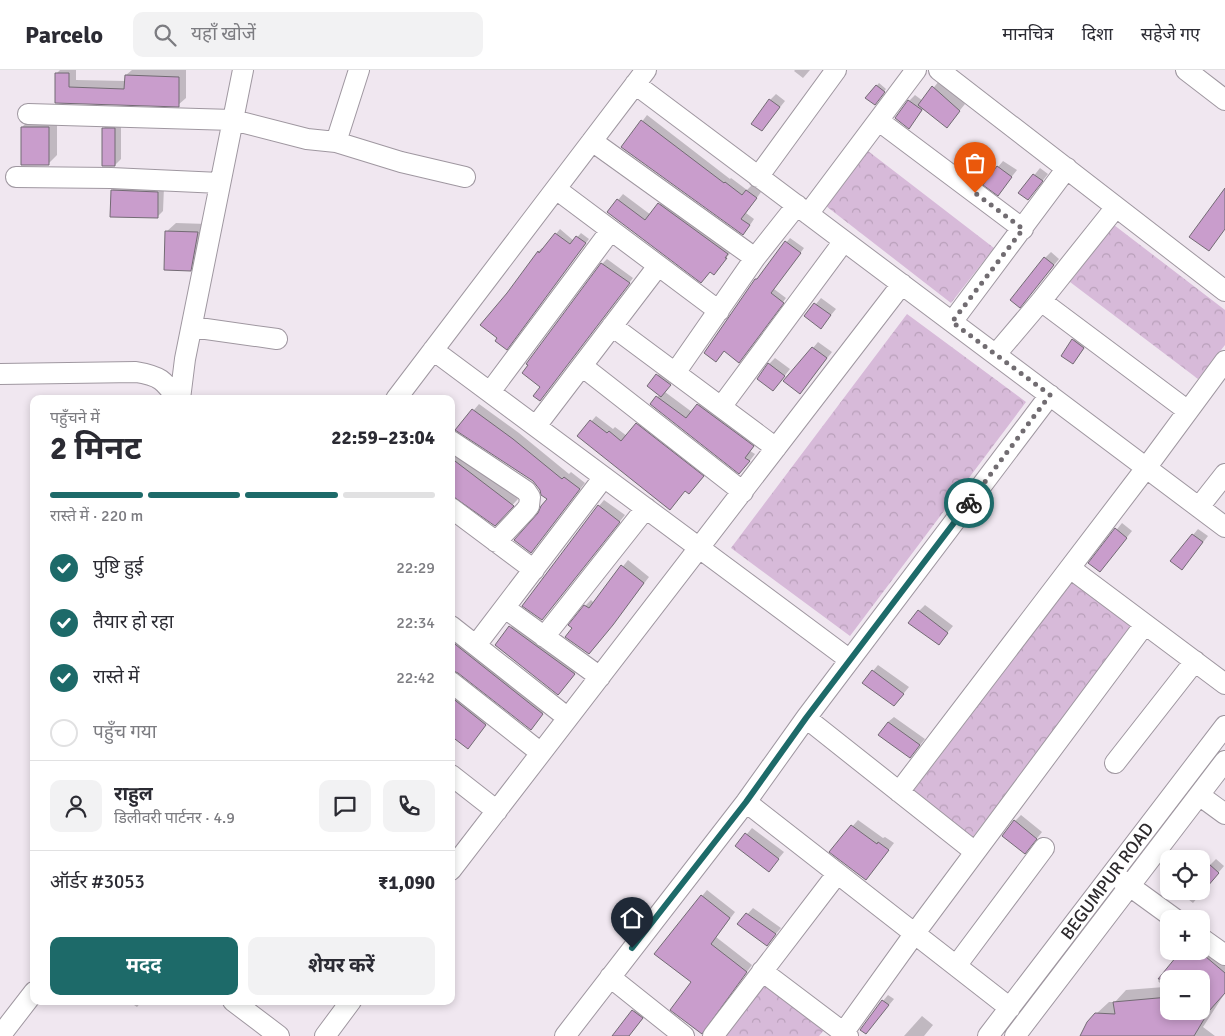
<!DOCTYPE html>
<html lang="hi">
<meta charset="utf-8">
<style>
:root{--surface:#fff;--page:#f2f2f3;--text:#2b2b33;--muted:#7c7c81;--line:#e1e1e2;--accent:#1d6a69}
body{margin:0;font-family:Signika,"Noto Sans Devanagari",sans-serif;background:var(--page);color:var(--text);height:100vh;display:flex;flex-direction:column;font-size:19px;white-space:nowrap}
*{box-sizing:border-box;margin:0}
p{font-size:16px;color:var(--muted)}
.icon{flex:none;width:28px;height:28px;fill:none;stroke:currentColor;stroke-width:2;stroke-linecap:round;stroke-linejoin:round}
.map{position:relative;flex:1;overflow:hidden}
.details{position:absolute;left:30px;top:325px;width:425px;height:610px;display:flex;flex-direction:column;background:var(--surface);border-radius:10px;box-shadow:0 2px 8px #0003}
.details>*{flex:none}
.buttons{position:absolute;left:1160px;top:780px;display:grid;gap:10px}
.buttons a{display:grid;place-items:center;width:50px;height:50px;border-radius:10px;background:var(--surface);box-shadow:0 2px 8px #0003;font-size:25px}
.pin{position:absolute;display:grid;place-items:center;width:42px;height:42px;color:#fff;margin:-51px -21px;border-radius:50% 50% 50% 0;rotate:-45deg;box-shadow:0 0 5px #0007}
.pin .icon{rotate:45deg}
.courier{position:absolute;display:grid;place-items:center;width:50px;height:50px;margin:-25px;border:4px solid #1d6a69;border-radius:50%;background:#fff;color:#222;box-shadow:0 1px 6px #0007}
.overview em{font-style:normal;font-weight:700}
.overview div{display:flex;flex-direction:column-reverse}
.overview{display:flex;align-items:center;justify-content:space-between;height:85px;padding:0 20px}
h1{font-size:32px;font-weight:700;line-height:38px}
.bar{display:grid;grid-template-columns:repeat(4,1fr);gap:8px 5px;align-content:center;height:60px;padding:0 20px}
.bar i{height:6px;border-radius:4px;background:var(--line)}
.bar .on{background:var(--accent)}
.bar p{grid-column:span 4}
.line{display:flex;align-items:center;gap:12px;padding:0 20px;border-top:1px solid var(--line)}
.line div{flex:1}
.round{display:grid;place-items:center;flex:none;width:52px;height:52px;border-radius:10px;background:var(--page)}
ol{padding:0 20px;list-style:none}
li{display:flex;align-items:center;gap:15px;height:55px}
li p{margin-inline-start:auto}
li .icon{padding:5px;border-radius:50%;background:var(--accent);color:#fff;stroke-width:4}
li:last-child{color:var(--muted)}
li i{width:28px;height:28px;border:2px solid var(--line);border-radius:50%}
.primary-button{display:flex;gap:10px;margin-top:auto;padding:10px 20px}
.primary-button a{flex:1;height:58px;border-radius:10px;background:var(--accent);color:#fff;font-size:20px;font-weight:700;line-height:58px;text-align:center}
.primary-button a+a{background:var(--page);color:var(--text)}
header{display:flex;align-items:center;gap:30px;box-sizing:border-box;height:70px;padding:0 25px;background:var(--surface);border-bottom:1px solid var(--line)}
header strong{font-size:24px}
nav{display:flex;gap:28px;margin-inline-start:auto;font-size:18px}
.search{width:350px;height:45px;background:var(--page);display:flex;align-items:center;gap:12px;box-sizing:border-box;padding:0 18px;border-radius:10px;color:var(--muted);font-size:19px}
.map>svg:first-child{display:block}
.park{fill:url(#park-crowns)}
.shadow{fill:#0003;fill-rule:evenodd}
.building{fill:#c99dcc;stroke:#736b74}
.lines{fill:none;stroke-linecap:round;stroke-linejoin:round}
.minor-casing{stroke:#9f97a0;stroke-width:22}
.minor{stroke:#fff;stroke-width:20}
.done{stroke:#716c71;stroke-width:5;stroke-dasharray:0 9}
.route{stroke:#1d6a69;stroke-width:6}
.labels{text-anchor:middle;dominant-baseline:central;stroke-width:4;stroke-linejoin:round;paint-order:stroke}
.street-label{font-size:18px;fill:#2c292c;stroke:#fff}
</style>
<header>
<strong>Parcelo</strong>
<div class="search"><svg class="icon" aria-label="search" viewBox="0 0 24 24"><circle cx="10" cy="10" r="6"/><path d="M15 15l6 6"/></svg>यहाँ खोजें</div>
<nav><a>मानचित्र</a><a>दिशा</a><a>सहेजे गए</a></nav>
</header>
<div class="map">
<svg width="1225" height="966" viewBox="0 0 1225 966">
<defs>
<pattern id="park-crowns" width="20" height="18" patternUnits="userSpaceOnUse" patternTransform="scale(1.25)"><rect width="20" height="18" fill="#d7bad9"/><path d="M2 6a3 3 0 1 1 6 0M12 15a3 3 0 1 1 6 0" fill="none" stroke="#b9a0ba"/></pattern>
</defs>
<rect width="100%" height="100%" fill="#f0e7f0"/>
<!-- park -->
<path class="park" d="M868,81L994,178L951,233L826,136Z
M1114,155L1225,240V275L1198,309L1070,212Z
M907,244L1026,332L850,566L731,478Z
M1072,512L1132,557L972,768L912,723Z
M763,915L824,960L819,966H725Z"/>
<!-- shadow -->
<path class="shadow" d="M60,0H76V10L126,11V5L132,0H186V28L178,35L56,32V4Z
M795,0H810L803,8L794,1Z
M939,11L965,34L952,50L924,38L909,57V31L915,25L923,31Z
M879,13L886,19L877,31L867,27Z
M776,24L785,31L762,60L770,30Z
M647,45L730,109L731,108L747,120L752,115L761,122L746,143L754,149L748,158L623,77Z
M31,48H57V85L48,94L22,57Z
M109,53H121V89L115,95L103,59Z
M1003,91L1017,100L998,124V97Z
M1040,98L1048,104L1028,129L1020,123Z
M118,114L164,117L163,141L157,147L112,120Z
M623,124L651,145L665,128L731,182L714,203L618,130Z
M176,153L207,154L199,190L190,199L166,162Z
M560,159L574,171L581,163L589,169L511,274L508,224L538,182L542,178L544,179Z
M790,168L804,178L774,219L786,228L743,287L725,280L716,290L756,210Z
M1051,182L1059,189L1025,230L1045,188Z
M607,189L633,208L544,325L602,194Z
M821,228L836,239L821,257L806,246Z
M1076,268L1086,275L1076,290L1073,270Z
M818,272L832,282L805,316L813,278Z
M775,288L790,299L779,313L769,294Z
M663,299L676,308L665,322L692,342L704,329L759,370L750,381L755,384L745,397L652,334L660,324L649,316Z
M479,334L519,363L569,404L571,402L585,413L531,481L539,444L548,429L533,410L457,360Z
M596,346L613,359L615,357L627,366L642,349L708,401L689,423L579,366Z
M451,378L518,429L495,454L451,425Z
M604,430L625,445L542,549L599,436Z
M1122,453L1132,461L1100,501L1090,493Z
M1198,459L1208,466L1187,493L1193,465Z
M628,490L649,507L595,577L585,536L591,530L594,533Z
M925,535L953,556L938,574L919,541Z
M516,551L580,597L564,617L496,575Z
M451,561L548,637L531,658L459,602L451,599Z
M878,595L909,617L894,635L873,601Z
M451,617L491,648L473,671L451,664Z
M894,647L925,669L916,680L888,652Z
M1021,745L1042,762L1031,776L1015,751Z
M858,750L883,768L885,767L894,773L871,803L831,781Z
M752,758L784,782L769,800L737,776Z
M1216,789L1224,796L1193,833L1184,826L1188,821H1201L1210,795Z
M707,820L735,842L716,867L752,895L707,956L693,912L702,826Z
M753,838L781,858L767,874L739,854Z
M1201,861L1225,880V923L1203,957L1215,966H1081L1096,944L1109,932H1115L1126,920L1164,917L1158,911L1181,883L1179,881H1201ZM1169,909H1201V941H1169Z
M888,925L894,929L871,957L883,931Z
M128,931H142L137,937Z
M639,935L648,942L629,966H613Z
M922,946L933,955L924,966H904Z"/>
<!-- building -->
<path class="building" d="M55,3H69V17L124,19L125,5L179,7V37L55,33Z
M876,15L885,22L875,35L865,28Z
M932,16L960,41L947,58L918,35Z
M769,29L780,37L762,61L751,54Z
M908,30L922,40L909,59L895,48Z
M641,50L724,113L725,112L742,125L746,120L757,128L741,149L750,155L743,165L621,77Z
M21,57H49V95H21Z
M102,58H115V96H102Z
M997,96L1012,107L998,126L983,115Z
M1033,104L1043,111L1028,130L1018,123Z
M1225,118V159L1209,181L1189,167Z
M111,120L158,122V148L110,147Z
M617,129L645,150L658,133L728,184L725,188H727L714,205L710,202L701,213L607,142Z
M165,161L198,162L191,201L164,200Z
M555,163L570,174L576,166L586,173L507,280L495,271L497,268L480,255L507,223L538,181L539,183Z
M785,171L801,183L771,223L784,233L739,293L724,281L716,292L704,283L755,209H757Z
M1044,187L1054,195L1020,238L1010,230Z
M601,193L630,213L540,331L533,326L540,317L522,303L528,295L526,294Z
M814,233L831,245L821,259L804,246Z
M1072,269L1084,278L1073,294L1061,286Z
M812,277L827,288L800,324L783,311Z
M768,293L785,306L773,321L757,309Z
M656,304L671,315L661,327L647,316Z
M656,326L686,348L697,334L754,376L745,388L750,391L739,404L650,334Z
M472,339L513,369L562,409L564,407L580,419L531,483L514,470L538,443L541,436L547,429L541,425L540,420L533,411L455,360Z
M590,350L607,363L609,361L621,371L636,353L704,406L689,424L685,421L670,440L577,366Z
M451,388L514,436L495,456L451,425Z
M598,435L620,452L542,550L522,536Z
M1115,458L1127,468L1100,502L1088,493Z
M1192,464L1203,472L1182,500L1170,491Z
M621,495L644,513L613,555L589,584L565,567L572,558L568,555L584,535L589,538Z
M918,540L948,563L939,575L908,553Z
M509,556L575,604L559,624L558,625L495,575Z
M451,571L543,644L531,660L458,603L451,600Z
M872,600L904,624L894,636L862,613Z
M451,627L486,655L468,679L451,666Z
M888,652L920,675L910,688L878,665Z
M1014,750L1037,769L1025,784L1002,766Z
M851,755L877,774L878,772L889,780L866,810L829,782Z
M745,763L779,789L769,802L735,776Z
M1209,794L1219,803L1201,824V803Z
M701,825L730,848L711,874L747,902L702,964L670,940L691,912L654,884Z
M746,843L776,864L767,876L737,854Z
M1181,881H1199L1225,903V923L1209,941L1194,966H1080L1087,952L1095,943L1115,944L1113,932L1169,927V941H1201V909H1158Z
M882,930L889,935L866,964L860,960Z
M632,940L643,948L629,966H612Z"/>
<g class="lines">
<!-- minor casing -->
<g class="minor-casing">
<path id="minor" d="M939,0L1225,221
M1186,0L1225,30
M635,14L1225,457
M28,44L233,50L307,69L336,72L401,92L465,107
M879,51L1023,159
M592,71L755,188
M336,72L359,0
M16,107L111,108L220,113
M758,107L836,0
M556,119L719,241
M808,144L916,0
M1041,231L1188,341
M952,252L1067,98
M612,256L776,378
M192,257L277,269
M433,280L850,590
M996,284L1041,231L1116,137
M582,296L743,422
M675,303L755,188L797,135
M0,304L136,302C160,306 164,310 177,329
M490,322L611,160
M180,329L185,289L243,0
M396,329L646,0
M721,337L844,171
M536,356L658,196
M451,371L526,421L530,427L529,436L525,441L496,472
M1199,437L1225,404
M451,438L534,500
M1070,498L1225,614
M505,538L600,607
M451,556L568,648
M544,567L646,438
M476,575L604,407
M451,612L541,683
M806,648L975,782
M1115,693L1195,591
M451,705L497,741
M899,722L1146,398L1225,291
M1199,725L1225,744
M746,732L1010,938
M451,800L902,214
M1120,809L1175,849
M1201,868L1225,885
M956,896L1044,778
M762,901L848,966
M610,907L684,966
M233,931L279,966
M0,966L34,922
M325,966L351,931
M565,966L746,732L806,648L1050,325
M713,966L837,804
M841,966L915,863L1145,554
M988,966L1225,656
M1015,966L1225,691"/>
</g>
<!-- minor -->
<use href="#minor" class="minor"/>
</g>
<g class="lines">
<!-- done -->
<path class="done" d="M969,433L1050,325L952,252L1023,159L975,123"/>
<!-- route -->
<path class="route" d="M632,878L746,732L806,648L969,433"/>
</g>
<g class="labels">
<!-- street labels -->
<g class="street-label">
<text transform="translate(1107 811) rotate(-53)">BEGUMPUR ROAD</text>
</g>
</g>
</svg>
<div class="buttons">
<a><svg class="icon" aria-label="locate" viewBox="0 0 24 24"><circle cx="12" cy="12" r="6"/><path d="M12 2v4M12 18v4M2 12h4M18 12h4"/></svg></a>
<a>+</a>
<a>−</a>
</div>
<div class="pin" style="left:975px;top:123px;background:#ea580c"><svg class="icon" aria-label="bag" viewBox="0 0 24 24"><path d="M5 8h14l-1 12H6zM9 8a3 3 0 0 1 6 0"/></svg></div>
<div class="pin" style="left:632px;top:878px;background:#1f2937"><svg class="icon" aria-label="home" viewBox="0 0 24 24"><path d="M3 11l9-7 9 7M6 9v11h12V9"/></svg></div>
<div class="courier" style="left:969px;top:433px"><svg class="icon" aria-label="bike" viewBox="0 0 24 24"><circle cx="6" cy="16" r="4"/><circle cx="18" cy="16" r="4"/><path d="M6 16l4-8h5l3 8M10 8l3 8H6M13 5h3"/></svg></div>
<section class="details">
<div class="overview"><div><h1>2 मिनट</h1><p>पहुँचने में</p></div><em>22:59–23:04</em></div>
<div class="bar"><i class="on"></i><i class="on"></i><i class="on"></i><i></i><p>रास्ते में · 220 m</p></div>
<ol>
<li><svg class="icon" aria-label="check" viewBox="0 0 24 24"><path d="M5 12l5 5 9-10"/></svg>पुष्टि हुई<p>22:29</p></li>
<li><svg class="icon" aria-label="check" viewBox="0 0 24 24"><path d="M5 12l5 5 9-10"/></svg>तैयार हो रहा<p>22:34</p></li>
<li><svg class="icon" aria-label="check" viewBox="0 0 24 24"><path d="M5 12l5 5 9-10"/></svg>रास्ते में<p>22:42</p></li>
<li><i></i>पहुँच गया</li>
</ol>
<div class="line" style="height:90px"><a class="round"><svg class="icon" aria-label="person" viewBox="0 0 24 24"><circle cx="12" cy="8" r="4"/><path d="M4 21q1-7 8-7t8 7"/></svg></a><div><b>राहुल</b><p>डिलीवरी पार्टनर · 4.9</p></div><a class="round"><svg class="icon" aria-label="chat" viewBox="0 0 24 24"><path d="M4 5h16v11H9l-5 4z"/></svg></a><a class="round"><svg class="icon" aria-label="phone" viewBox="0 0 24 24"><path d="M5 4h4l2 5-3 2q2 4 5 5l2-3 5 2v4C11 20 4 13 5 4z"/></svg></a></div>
<div class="line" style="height:65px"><div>ऑर्डर #3053</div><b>₹1,090</b></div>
<div class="primary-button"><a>मदद</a><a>शेयर करें</a></div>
</section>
</div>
